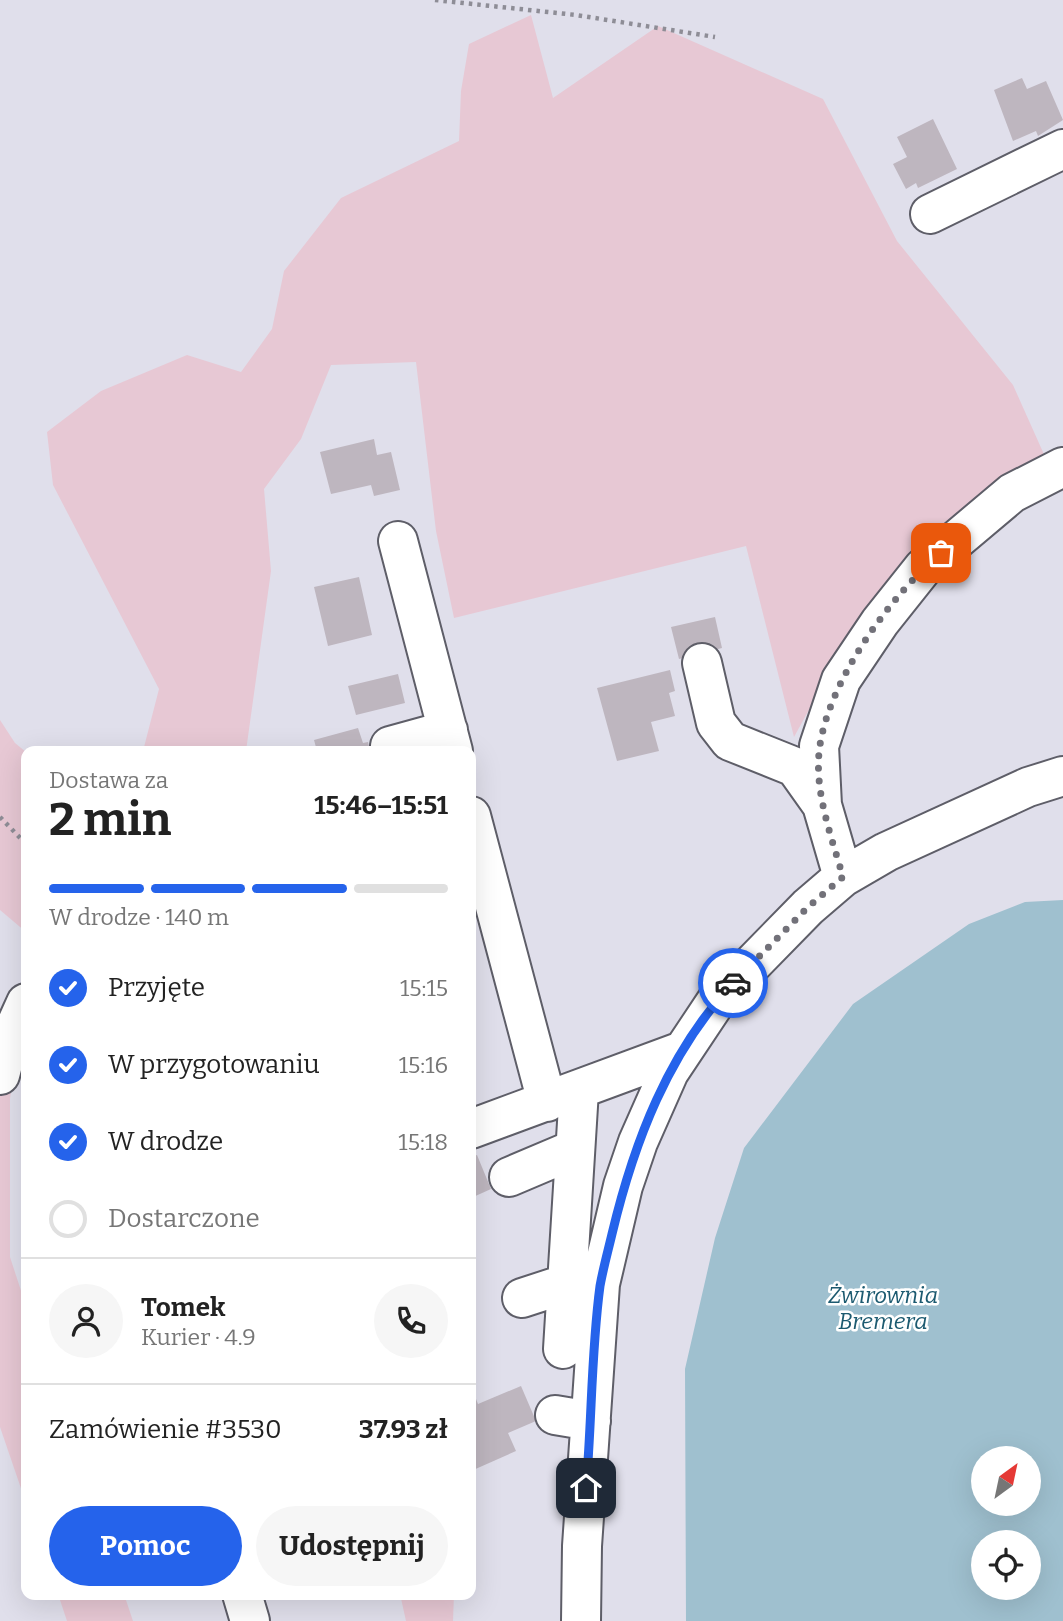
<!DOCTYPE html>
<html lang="pl">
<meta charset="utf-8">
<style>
:root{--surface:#fff;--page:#f6f6f6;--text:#222;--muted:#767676;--line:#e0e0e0;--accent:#2563eb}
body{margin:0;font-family:Bitter,serif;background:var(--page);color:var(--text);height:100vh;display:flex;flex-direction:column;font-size:26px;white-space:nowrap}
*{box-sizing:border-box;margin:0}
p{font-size:23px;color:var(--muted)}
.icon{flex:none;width:38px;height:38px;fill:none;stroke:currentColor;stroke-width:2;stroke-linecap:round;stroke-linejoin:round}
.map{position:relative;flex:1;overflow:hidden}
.side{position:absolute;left:21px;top:746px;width:455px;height:854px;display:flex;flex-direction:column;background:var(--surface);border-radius:14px;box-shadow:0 7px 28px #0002}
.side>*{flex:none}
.needle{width:46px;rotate:33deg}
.tools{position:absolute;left:971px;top:1446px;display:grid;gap:14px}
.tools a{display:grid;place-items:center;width:70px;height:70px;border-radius:50%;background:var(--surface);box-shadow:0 7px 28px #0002;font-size:35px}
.pin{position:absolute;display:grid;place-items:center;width:60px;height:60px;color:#fff;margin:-30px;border-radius:14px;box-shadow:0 4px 10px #0006}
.courier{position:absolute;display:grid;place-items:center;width:70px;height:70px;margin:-35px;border:5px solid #2563eb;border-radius:50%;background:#fff;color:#222;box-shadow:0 2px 9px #0007}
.overview em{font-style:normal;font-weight:700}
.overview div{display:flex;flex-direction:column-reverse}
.overview{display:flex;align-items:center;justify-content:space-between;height:119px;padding:0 28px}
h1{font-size:46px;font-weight:700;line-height:52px}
.bar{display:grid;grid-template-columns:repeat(4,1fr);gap:10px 7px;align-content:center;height:84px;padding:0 28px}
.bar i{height:9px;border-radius:5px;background:var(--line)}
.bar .selected{background:var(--accent)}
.bar p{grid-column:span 4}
.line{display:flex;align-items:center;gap:18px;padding:0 28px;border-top:2px solid var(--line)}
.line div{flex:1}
.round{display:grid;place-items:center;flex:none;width:74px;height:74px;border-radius:37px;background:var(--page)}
ol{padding:0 28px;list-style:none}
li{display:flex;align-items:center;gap:21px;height:77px}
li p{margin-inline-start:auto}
li .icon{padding:7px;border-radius:50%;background:var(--accent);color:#fff;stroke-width:4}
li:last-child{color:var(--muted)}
li i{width:38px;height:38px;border:4px solid var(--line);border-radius:50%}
.action{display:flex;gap:14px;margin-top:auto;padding:14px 28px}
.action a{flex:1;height:80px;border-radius:42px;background:var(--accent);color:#fff;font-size:28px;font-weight:700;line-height:80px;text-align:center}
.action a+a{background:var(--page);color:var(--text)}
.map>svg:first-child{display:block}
.green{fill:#e7c8d4}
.water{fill:#9fc0cf;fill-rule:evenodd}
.building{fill:#beb6bf}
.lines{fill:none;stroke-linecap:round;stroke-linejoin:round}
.minor-casing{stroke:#5e5e68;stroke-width:42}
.path{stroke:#8e8d96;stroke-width:4.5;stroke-dasharray:3.5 5;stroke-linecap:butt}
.minor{stroke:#fff;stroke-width:38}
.done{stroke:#727179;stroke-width:7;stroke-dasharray:0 12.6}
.route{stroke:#2563eb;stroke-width:9}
.labels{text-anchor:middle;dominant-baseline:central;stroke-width:5;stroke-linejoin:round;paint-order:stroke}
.water-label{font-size:23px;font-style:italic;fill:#1c5a70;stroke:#fff}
</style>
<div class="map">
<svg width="1063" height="1621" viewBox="0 0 1063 1621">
<rect width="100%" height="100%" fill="#e0dfeb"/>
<!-- green -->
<path class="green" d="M531,15L553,98L658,26L823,99L897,241L1013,385L1051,470L827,677L794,737L746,546L454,618L436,531L416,362L331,365L301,439L264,489L271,571L246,751H143L159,689L53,485L47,432L101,391L187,355L241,372L272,329L284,271L341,198L459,141L461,91L469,44Z
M0,720L15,743L26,752V932L0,910Z
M25,982L10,1099V1257L26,1306V1503L0,1427V1018Z
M58,1594H124L133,1621H67Z
M400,1594H454L453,1621H406Z"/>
<!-- water -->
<path class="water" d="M1063,900V1621H686L685,1369L715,1238L744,1148L853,1004L969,924L1025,902ZM984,1458H1029V1503H984ZM984,1542H1029V1587H984Z"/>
<!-- building -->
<path class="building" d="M1022,78L1027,89L1046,81L1063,120L1038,136L1036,131L1013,141L994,90Z
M933,119L957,169L918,188L916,183L906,189L893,164L907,157L897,137Z
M374,439L377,455L391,452L400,490L374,496L371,485L331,494L320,452Z
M359,577L372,635L328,646L314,587Z
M715,617L722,648L679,659L671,627Z
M670,670L675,691L669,693L675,716L651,722L659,751L617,761L597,688Z
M398,674L405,703L356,715L348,686Z
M358,728L363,743L368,742L370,751H317L314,740Z
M477,1155L491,1189L471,1198V1157Z
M521,1386L536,1421L508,1433L516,1451L471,1471V1401L476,1399L478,1404Z"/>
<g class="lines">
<!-- minor casing -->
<g class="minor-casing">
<path id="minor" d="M930,214L1063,149
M398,541L453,751
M702,663L716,723L730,741L795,767L822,805
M390,746L448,730
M471,816L547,1102
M843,877L822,805L819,746L841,680L880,622L923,568L1012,493L1063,467
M0,1075L10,1038L26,1003
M471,1129L682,1051
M509,1177L575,1149
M522,1298L565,1284
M563,1349L579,1090
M555,1415L591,1421
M242,1594L250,1621
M581,1621L582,1546L600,1284L623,1186L638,1142L669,1072L717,1000L808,907L843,877L886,852L1028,787L1063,776"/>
</g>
<!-- path -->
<path class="path" d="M435,0L576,15L715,37
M0,817L26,844"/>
<!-- minor -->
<use href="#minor" class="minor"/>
</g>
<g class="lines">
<!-- done -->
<path class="done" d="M733,983L808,907L843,877C831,835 813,789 820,745C830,679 891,595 941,553"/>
<!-- route -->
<path class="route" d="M586,1488C592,1421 591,1353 600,1286C603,1269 608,1251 612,1234C634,1142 668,1053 733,983"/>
</g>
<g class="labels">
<!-- water labels -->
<g class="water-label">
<text x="883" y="1295">Żwirownia<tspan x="883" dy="26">Bremera</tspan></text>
</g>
</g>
</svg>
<div class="tools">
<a><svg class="needle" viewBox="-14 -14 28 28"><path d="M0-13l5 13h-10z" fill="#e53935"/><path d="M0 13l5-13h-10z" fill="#767676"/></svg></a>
<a><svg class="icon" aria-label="locate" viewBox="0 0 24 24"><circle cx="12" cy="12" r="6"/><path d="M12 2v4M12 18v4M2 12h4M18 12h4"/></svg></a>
</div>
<div class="pin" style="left:941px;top:553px;background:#ea580c"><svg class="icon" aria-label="bag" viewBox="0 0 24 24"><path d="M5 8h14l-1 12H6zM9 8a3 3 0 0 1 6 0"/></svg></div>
<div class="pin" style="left:586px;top:1488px;background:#1f2937"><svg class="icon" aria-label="home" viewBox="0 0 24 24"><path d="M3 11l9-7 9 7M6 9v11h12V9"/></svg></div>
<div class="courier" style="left:733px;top:983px"><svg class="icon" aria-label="car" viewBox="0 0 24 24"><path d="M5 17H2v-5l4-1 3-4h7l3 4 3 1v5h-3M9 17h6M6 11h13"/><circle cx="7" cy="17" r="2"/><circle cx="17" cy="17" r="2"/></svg></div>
<section class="side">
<div class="overview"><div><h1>2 min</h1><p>Dostawa za</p></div><em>15:46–15:51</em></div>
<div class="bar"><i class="selected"></i><i class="selected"></i><i class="selected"></i><i></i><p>W drodze · 140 m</p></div>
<ol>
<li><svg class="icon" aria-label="check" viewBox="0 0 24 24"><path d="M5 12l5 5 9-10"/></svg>Przyjęte<p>15:15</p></li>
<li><svg class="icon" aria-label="check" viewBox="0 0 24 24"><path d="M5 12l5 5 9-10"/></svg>W przygotowaniu<p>15:16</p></li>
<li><svg class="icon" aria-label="check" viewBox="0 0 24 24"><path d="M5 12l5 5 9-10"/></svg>W drodze<p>15:18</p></li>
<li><i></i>Dostarczone</li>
</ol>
<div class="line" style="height:126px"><a class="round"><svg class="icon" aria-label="person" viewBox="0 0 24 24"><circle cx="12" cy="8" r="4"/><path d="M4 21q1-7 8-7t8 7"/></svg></a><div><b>Tomek</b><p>Kurier · 4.9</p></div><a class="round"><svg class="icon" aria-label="phone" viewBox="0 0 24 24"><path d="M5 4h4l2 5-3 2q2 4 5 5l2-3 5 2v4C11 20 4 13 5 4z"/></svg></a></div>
<div class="line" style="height:91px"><div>Zamówienie #3530</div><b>37.93 zł</b></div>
<div class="action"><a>Pomoc</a><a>Udostępnij</a></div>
</section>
</div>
